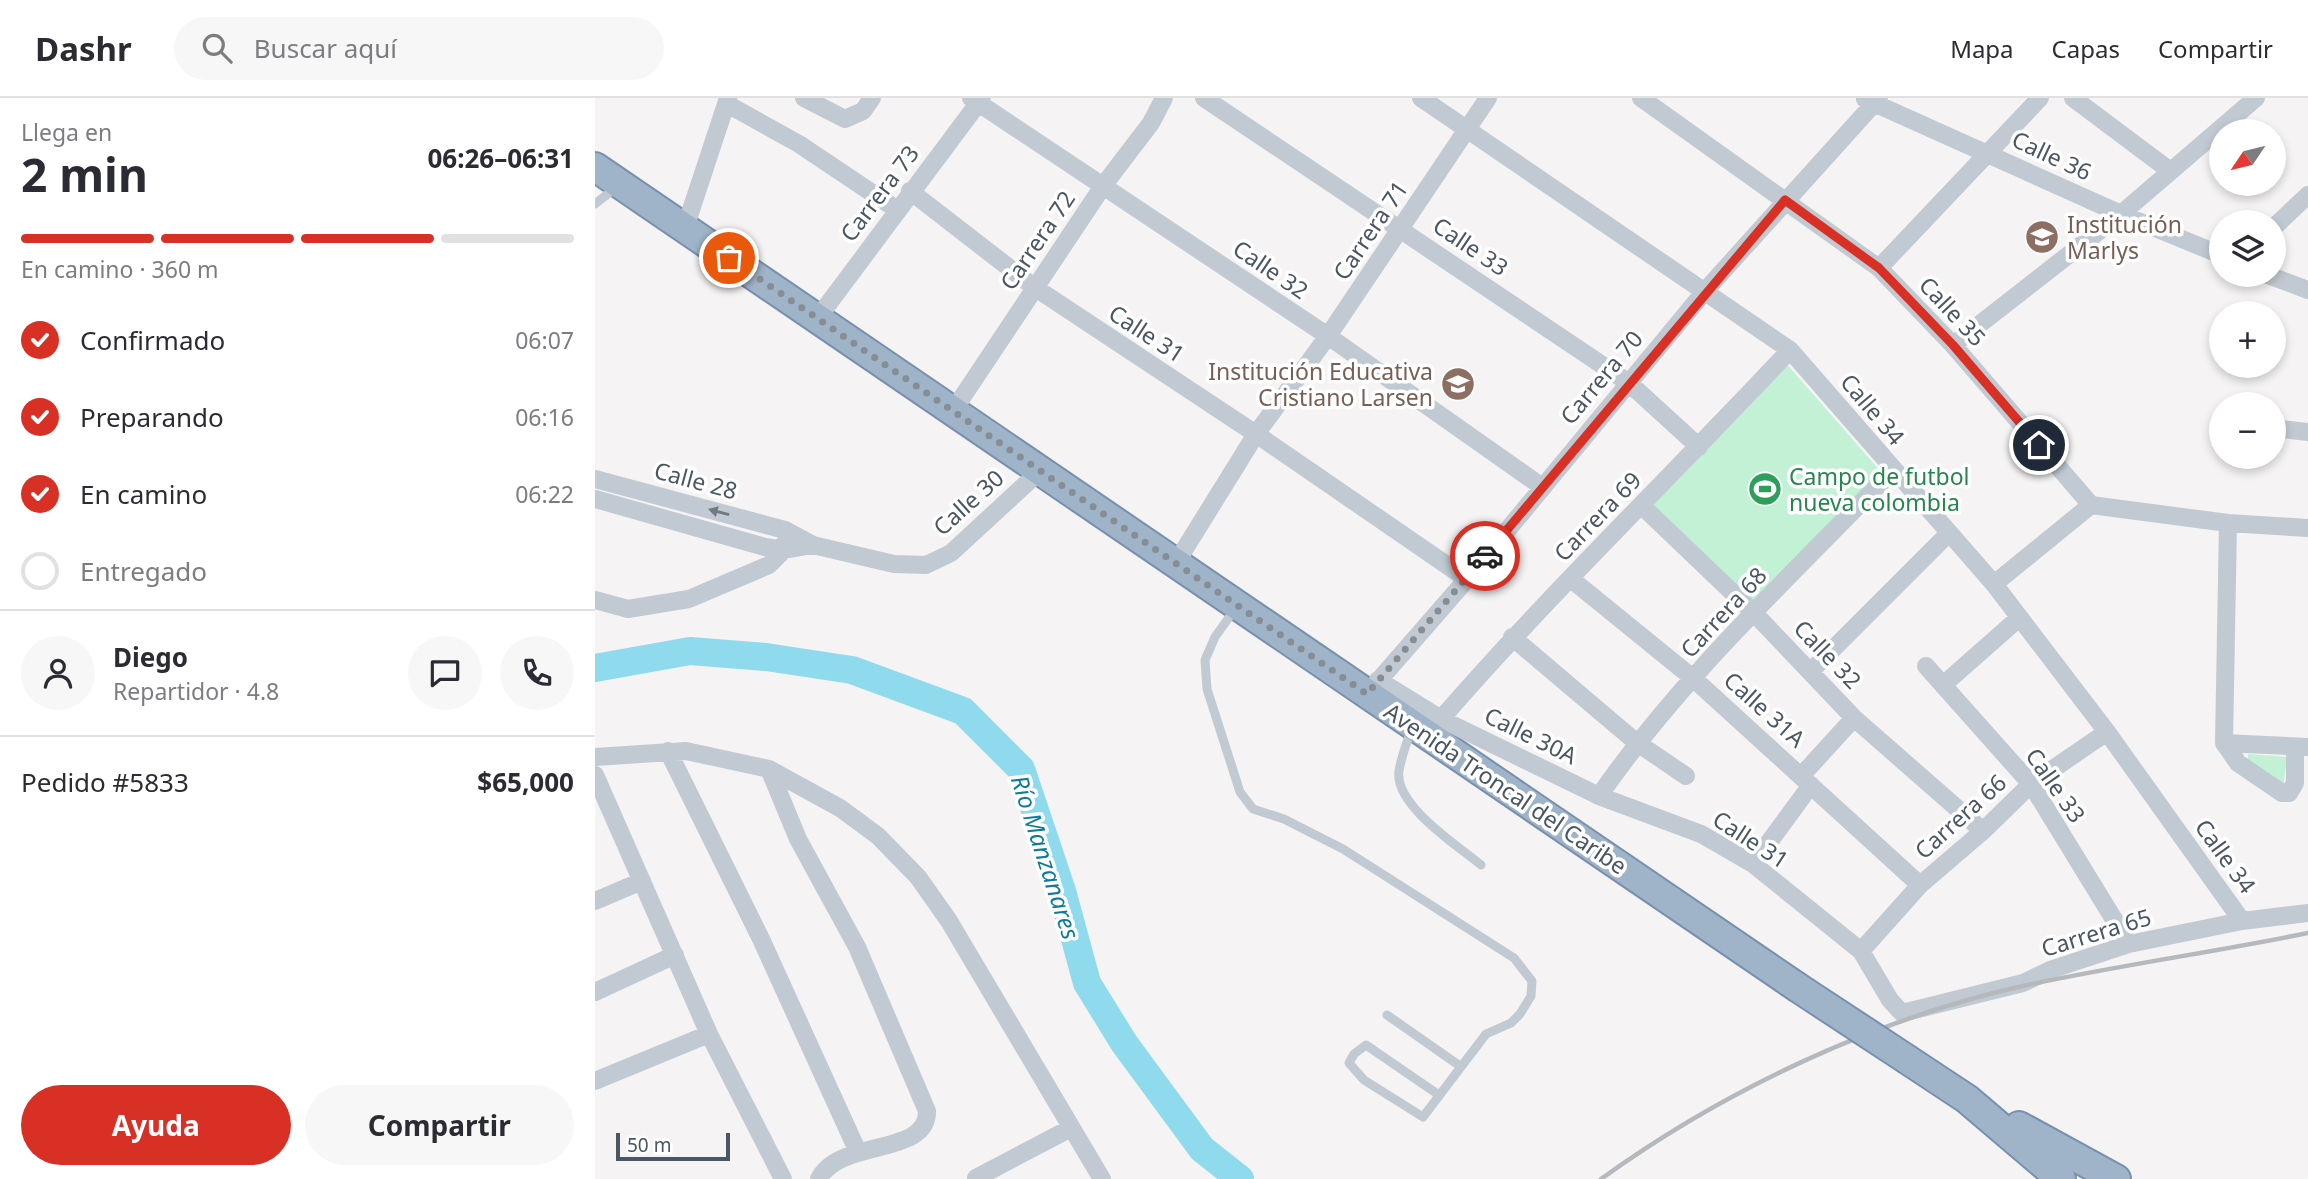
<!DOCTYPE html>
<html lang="es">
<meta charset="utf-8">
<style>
:root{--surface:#fff;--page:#f7f7f7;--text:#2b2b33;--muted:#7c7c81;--line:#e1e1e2;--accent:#d93025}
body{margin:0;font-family:"Noto Sans",sans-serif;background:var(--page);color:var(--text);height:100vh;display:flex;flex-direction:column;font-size:26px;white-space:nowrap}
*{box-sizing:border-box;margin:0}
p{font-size:23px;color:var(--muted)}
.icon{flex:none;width:38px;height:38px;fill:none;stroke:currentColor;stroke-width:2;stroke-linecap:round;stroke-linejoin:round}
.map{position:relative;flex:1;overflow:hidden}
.drawer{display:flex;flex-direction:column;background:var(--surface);width:595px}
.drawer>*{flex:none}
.needle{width:46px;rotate:235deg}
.tools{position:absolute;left:1614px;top:21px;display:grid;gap:14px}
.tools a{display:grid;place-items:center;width:77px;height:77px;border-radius:50%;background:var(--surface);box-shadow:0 4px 10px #0003;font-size:35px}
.scale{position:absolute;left:21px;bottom:18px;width:114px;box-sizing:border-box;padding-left:7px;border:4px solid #4a5661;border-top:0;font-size:19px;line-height:24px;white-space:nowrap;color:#4a5661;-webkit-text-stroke:5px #fff;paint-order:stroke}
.pin{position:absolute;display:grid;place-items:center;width:60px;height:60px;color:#fff;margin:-30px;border:4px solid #fff;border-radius:50%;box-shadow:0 2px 7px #0007}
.courier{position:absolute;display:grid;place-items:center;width:70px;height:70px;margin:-35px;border:5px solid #d93025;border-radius:50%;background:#fff;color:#222;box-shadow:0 2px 9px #0007}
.headline em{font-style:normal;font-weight:700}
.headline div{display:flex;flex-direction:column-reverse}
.headline{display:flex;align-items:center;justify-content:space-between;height:119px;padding:0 21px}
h1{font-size:46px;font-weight:700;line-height:52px}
.bar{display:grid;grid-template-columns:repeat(4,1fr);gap:10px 7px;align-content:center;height:84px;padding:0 21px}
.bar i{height:9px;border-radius:5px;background:var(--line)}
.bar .active{background:var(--accent)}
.bar p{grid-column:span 4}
.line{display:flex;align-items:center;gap:18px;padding:0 21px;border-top:2px solid var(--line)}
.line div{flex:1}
.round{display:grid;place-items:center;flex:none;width:74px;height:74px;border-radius:37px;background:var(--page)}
ol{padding:0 21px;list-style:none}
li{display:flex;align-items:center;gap:21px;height:77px}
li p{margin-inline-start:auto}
li .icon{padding:7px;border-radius:50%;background:var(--accent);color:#fff;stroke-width:4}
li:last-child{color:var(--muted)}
li i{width:38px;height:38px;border:4px solid var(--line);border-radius:50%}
.action{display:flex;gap:14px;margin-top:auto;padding:14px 21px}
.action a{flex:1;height:80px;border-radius:42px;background:var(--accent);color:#fff;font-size:28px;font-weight:700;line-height:80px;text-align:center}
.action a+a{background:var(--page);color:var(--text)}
header{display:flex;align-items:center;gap:42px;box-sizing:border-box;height:98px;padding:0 35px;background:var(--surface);border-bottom:2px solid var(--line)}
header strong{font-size:33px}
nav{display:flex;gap:38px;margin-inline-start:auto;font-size:24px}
.search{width:490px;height:63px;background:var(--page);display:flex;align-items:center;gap:18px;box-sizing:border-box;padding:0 24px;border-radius:38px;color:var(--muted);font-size:26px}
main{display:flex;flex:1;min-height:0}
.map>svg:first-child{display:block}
.green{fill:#c3f1d5}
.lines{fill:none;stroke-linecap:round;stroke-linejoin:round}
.river{stroke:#90daee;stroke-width:28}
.trunk-casing{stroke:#7690ad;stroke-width:32}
.service{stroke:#c1cad2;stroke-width:9}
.minor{stroke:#c1cad2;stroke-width:18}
.trunk{stroke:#9fb4c9;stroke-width:28}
.rail{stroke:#b5b8bd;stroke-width:4.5}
.trunk-bridge-casing{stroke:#7690ad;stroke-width:32;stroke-linecap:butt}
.trunk-bridge{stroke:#9fb4c9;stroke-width:28}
.oneway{fill:#6e7983}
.done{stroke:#868d94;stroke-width:7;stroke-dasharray:0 12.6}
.route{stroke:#d93025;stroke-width:9}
.labels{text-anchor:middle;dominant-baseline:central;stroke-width:7;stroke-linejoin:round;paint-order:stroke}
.street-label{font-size:23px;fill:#4a5661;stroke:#fff}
.education-label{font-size:23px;fill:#785e54;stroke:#fff;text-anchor:start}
.leisure-label{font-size:23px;fill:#27864d;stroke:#fff;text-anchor:start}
.water-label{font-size:24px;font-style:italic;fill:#0c7c9b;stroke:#fff}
</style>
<header>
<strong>Dashr</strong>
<div class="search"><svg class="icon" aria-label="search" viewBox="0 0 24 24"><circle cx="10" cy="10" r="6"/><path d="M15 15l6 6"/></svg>Buscar aquí</div>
<nav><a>Mapa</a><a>Capas</a><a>Compartir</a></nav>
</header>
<main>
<section class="drawer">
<div class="headline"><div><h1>2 min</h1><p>Llega en</p></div><em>06:26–06:31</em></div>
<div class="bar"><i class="active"></i><i class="active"></i><i class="active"></i><i></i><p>En camino · 360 m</p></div>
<ol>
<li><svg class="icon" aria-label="check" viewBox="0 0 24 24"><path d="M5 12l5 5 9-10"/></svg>Confirmado<p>06:07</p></li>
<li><svg class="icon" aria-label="check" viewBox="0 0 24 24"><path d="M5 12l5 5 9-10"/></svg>Preparando<p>06:16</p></li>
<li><svg class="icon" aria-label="check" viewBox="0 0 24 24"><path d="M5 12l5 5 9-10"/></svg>En camino<p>06:22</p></li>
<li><i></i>Entregado</li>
</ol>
<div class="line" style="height:126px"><a class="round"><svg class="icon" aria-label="person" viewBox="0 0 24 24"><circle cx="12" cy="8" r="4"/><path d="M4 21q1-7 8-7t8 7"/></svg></a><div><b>Diego</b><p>Repartidor · 4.8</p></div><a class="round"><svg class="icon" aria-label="chat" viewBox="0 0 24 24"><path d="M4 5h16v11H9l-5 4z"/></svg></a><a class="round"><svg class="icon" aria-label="phone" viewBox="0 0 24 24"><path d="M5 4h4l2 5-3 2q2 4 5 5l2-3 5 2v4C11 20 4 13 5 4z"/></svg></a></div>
<div class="line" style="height:91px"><div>Pedido #5833</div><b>$65,000</b></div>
<div class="action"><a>Ayuda</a><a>Compartir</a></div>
</section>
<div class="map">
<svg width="1713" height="1081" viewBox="0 0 1713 1081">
<rect width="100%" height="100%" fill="#f5f3f3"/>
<!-- green -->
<path class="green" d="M1189,263L1287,375L1158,508L1055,406Z
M1653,656L1692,659L1688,690L1653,665Z"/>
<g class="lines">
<!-- river -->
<path class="river" d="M0,570L95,553L171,559L257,572L368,613L426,671L467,793L492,885L529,945L607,1051L645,1081"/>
<!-- trunk casing -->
<g class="trunk-casing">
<path id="trunk" d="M0,69L1202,889
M1313,962L1372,1001L1466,1081
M1424,1028L1521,1081"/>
</g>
<!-- service -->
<path class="service" d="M0,106L23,88
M640,511L620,539L610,562L612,591L645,694L658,711L689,721L748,751L919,860L937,883L936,898L925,916L916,925L891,936L828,1019L769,982L754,965L759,956L771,947L844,997
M816,632C812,645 806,659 804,673C799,707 862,747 886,767
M792,917L865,968"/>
<!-- minor -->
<path class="minor" d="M209,0L250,21L268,13L277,0
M376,0L733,238L946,388
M609,0L1034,285L1104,349
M826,0L1195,252L1399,486L1512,634L1647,823
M1046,0L1284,170L1358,247L1496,407L1633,425L1713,430
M1478,0L1574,72
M1270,1L1526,116L1626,157
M132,6L204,46L301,111
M315,93L439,189L661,336L872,481
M90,130L133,0
M1678,130L1713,97
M1284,170L1445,0
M1673,177L1713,192
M222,221L387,0
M1358,247L1526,116L1661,0
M358,313L508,88L556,25L569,0
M1678,330L1713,334
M0,381L190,432L218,447L299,466L331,467L356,455L445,373
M0,401L170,449L189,452L218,447
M1046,407L1159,515L1259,620L1388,733
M581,465L661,336L733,238L893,0
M976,481L1099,581L1325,787
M1399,486L1496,407
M0,502L33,511L94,501L174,467L189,452V446
M917,539L1041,644L1091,678
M1331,568L1436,686L1534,846
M1216,573L1354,435
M783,582L846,621L1004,698L1106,736L1158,766L1266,853L1295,902L1307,915L1428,885L1455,872L1534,846L1647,823L1713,815
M1348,587L1424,520
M778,589L872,481L1110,193L1284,0
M846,621C957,493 1080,375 1195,252
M1629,645L1633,425
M1629,645L1643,665L1687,695H1694L1700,685V650
M1629,645L1713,649
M73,653L166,841L263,1054
M0,659L91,653L174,671L245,710L283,738L323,779L354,823L507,1081
M174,671L203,741L262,849L332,1013C333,1059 244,1040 224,1081
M0,677L114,936L188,1081
M1207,677L1259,620
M1004,698C1087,578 1197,477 1298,372
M1158,766L1216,687
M0,803L47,783
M1266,853L1325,787L1388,733L1436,686L1512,634
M0,894L80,857
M0,983L114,936
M381,1080L476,1030"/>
<!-- trunk -->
<use href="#trunk" class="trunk"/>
<!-- rail -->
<path class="rail" d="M1006,1081C1131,991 1282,920 1432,887C1525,867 1620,854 1713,835"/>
<!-- trunk-bridge casing -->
<g class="trunk-bridge-casing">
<path id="trunk-bridge" d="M1202,889L1313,962"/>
</g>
<!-- trunk-bridge -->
<use href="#trunk-bridge" class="trunk-bridge"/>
</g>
<!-- one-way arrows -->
<defs><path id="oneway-solid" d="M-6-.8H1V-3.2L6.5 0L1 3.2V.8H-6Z" transform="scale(1.75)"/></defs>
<use class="oneway" href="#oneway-solid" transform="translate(124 414) rotate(-165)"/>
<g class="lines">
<!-- done -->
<path class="done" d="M134,160L772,596L890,458"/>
<!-- route -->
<path class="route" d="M890,458L1190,102L1284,170L1358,247L1444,347"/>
</g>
<!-- icons -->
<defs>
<g id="school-disc" transform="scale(1.75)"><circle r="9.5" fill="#8d6e63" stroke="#fff"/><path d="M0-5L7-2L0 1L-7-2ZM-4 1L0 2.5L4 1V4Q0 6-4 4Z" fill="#fff"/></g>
<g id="stadium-disc" transform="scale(1.75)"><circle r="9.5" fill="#2e9e5b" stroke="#fff"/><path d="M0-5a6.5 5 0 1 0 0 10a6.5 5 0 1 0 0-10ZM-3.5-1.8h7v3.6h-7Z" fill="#fff"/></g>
</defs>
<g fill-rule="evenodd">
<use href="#school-disc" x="1447" y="139"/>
<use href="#school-disc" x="863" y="286"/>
<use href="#stadium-disc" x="1170" y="391"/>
</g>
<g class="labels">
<!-- street labels -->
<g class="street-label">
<text transform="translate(1457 57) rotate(25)">Calle 36</text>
<text transform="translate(284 95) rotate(-53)">Carrera 73</text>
<text transform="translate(775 132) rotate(-56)">Carrera 71</text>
<text transform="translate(442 142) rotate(-56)">Carrera 72</text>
<text transform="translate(876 148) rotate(34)">Calle 33</text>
<text transform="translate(676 171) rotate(34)">Calle 32</text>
<text transform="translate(1358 213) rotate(47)">Calle 35</text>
<text transform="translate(552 235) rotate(33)">Calle 31</text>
<text transform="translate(1006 279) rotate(-50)">Carrera 70</text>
<text transform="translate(1278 311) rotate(50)">Calle 34</text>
<text transform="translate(101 382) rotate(15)">Calle 28</text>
<text transform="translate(373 404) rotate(-42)">Calle 30</text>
<text transform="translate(1002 418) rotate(-46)">Carrera 69</text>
<text transform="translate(1128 514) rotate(-47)">Carrera 68</text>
<text transform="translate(1233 556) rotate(46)">Calle 32</text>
<text transform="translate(1170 611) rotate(42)">Calle 31A</text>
<text transform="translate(936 637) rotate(26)">Calle 30A</text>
<text transform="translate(1461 687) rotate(55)">Calle 33</text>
<text transform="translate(911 690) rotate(34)">Avenida Troncal del Caribe</text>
<text transform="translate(1365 718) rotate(-42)">Carrera 66</text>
<text transform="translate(1156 741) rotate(33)">Calle 31</text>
<text transform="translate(1631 758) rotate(54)">Calle 34</text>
<text transform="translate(1501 834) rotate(-17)">Carrera 65</text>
</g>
<!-- education labels -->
<g class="education-label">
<text x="1472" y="126">Institución<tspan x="1472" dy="26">Marlys</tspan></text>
<text x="838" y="273" text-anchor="end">Institución Educativa<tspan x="838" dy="26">Cristiano Larsen</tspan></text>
</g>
<!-- leisure labels -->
<g class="leisure-label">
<text x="1194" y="378">Campo de futbol<tspan x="1194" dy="26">nueva colombia</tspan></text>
</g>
<!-- water labels -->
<g class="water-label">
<text transform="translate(451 759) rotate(72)">Río Manzanares</text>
</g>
</g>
</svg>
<div class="tools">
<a><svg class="needle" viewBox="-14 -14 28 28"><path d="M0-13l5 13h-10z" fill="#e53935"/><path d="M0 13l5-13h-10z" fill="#7c7c81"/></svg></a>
<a><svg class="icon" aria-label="layers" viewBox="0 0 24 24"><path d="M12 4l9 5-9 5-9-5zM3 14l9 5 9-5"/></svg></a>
<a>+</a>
<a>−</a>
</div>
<div class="scale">50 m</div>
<div class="pin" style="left:134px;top:160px;background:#ea580c"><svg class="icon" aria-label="bag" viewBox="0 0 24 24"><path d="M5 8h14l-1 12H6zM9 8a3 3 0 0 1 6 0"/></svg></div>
<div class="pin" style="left:1444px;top:347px;background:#1f2937"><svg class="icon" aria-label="home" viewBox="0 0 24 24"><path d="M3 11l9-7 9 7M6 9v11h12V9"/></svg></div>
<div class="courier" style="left:890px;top:458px"><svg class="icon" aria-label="car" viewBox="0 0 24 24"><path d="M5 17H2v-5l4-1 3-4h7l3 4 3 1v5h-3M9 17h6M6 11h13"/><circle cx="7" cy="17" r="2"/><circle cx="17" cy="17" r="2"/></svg></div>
</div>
</main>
